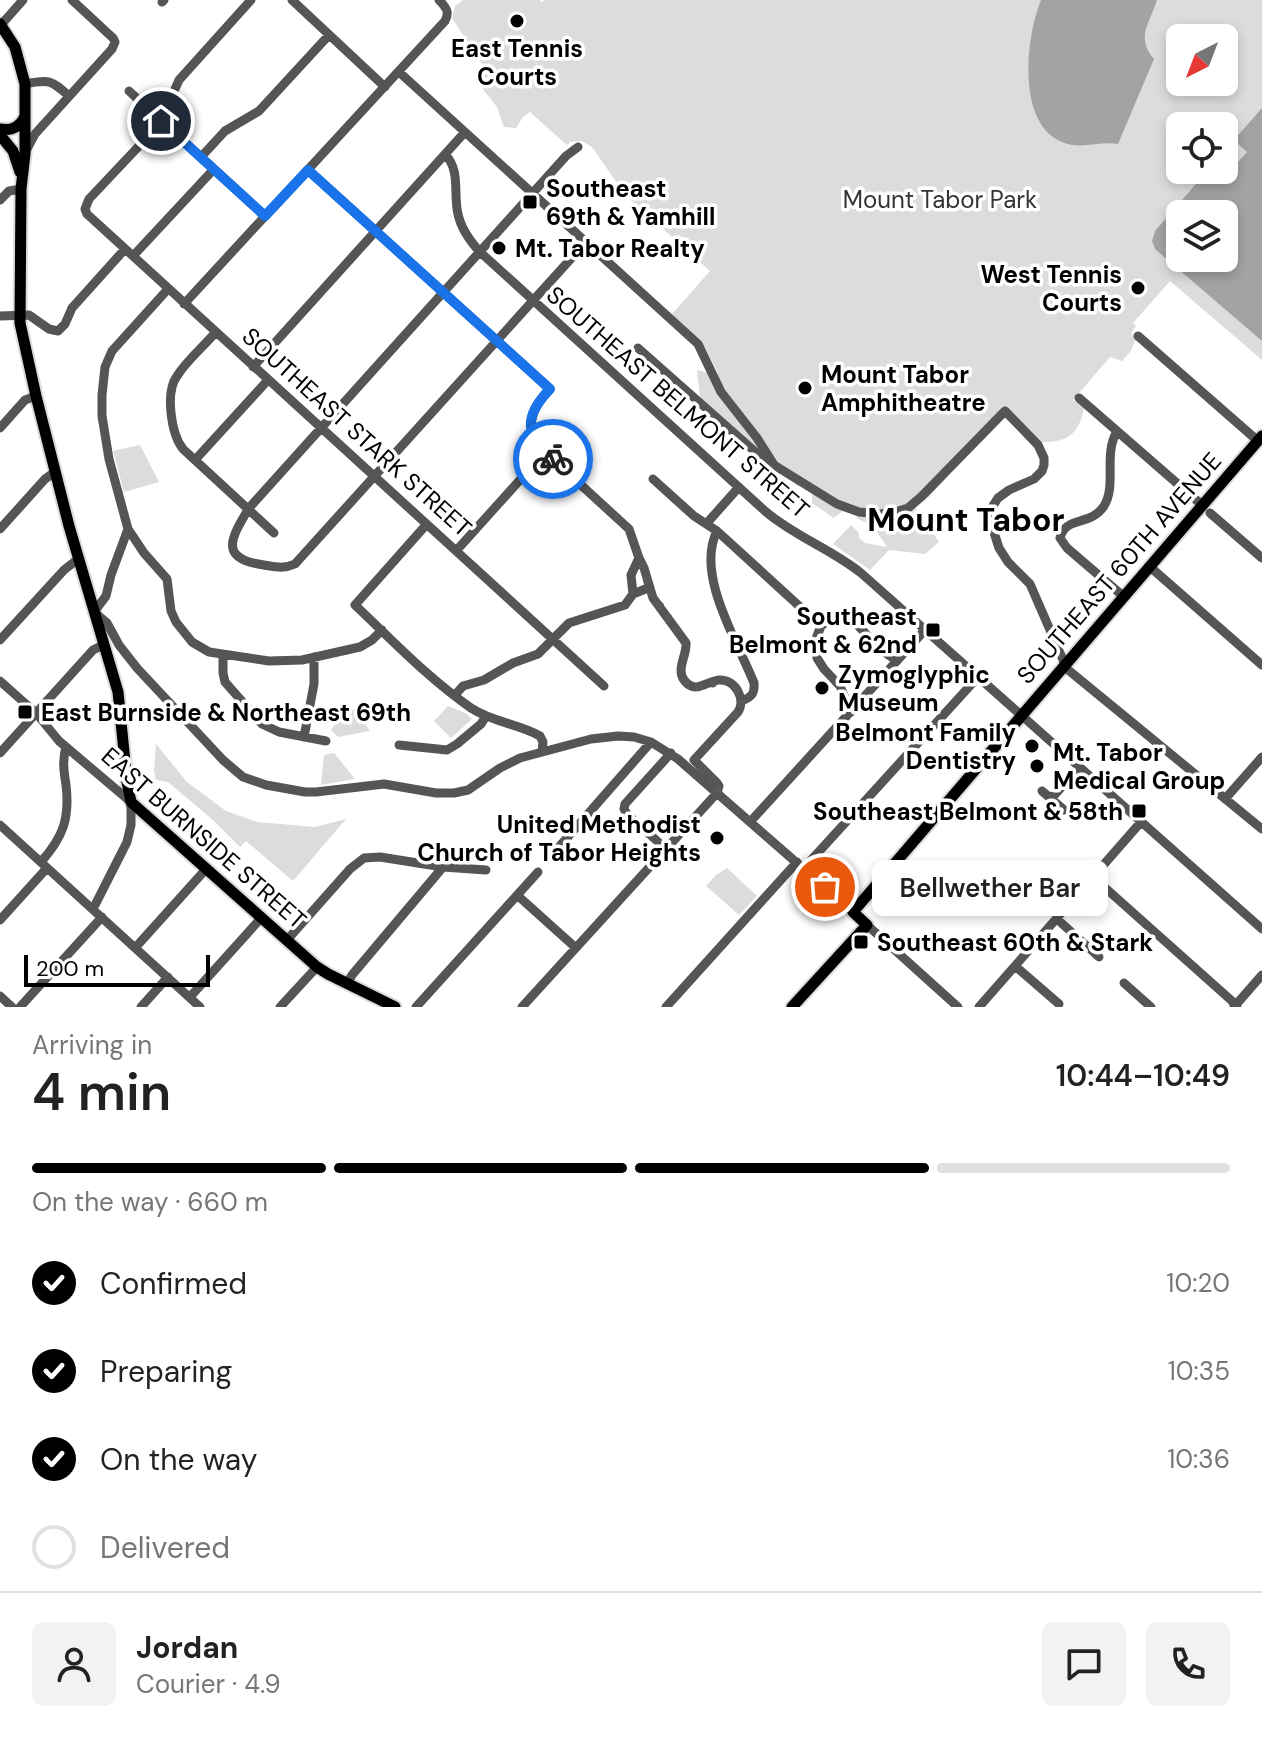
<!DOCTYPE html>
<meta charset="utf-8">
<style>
:root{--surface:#fff;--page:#f2f2f2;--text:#222;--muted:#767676;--line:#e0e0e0;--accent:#000}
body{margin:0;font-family:"DM Sans",sans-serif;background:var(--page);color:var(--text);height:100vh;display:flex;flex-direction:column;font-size:30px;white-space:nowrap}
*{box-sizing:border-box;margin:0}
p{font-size:26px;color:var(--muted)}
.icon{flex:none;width:44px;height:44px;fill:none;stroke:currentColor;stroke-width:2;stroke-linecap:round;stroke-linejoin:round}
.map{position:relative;height:1007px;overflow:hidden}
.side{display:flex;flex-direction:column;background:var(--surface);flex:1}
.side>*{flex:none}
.needle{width:52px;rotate:222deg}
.tools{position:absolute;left:1166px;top:24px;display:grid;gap:16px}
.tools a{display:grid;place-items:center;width:72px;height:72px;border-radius:12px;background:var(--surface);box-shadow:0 4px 12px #0003;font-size:40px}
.scale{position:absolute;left:24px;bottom:20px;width:186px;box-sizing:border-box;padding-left:8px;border:4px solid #000;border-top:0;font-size:22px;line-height:28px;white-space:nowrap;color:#000;-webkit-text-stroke:6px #fff;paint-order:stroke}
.pin{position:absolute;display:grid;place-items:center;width:68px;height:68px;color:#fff;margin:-34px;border:4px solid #fff;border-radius:50%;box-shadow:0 2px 8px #0007}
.courier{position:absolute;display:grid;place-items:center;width:80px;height:80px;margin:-40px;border:6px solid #1a73e8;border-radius:50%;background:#fff;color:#222;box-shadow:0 2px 10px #0007}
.bubble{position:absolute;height:56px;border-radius:12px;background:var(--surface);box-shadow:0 4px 12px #0003;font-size:26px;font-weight:600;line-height:56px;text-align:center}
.overview em{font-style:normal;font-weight:600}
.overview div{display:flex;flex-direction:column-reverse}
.overview{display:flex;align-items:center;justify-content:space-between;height:136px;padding:0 32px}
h1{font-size:52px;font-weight:600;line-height:60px}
.bar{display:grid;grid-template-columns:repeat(4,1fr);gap:12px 8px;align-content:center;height:96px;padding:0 32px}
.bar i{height:10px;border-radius:6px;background:var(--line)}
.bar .active{background:var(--accent)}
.bar p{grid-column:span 4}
.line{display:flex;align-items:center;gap:20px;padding:0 32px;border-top:2px solid var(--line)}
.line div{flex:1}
.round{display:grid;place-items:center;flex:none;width:84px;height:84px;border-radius:12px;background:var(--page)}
ol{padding:0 32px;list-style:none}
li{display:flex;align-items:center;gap:24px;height:88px}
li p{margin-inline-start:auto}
li .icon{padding:8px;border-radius:50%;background:var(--accent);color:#fff;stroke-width:4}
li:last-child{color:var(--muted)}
li i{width:44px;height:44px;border:4px solid var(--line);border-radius:50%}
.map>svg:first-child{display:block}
.green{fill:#dcdcdc;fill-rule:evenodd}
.water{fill:#a3a3a3;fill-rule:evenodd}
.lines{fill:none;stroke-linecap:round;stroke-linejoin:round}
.major-casing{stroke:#dbdbdb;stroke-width:15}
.minor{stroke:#555;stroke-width:9}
.major{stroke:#000;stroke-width:11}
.done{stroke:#595959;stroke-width:8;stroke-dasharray:0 14.4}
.route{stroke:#1a73e8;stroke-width:10}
.poi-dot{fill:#000;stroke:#fff;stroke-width:3}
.labels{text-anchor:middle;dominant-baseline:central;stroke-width:7;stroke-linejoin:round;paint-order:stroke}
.poi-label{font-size:24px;font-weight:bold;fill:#000;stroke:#fff;text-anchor:start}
.park-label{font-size:24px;fill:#333;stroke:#fff}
.street-label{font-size:24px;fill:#000;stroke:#fff}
.district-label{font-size:32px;font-weight:bold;fill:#000;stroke:#fff}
</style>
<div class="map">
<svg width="1262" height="1007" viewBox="0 0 1262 1007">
<rect width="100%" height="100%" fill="#fff"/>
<!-- green -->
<path class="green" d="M463,0H539L542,2L544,0H1262V360L1170,281L1133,323L1136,326L1131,333L1136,339L1130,352L1122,361L1110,357L1073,400L1084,407C1079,437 1065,443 1036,442L1019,427L1017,416H1010L1002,406L994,424L929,497L917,500L916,508L939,542L925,554L889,550L870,570L833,544L851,525L859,533V538L865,543L887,547L873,526L858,519L852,507L845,509L834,518L812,503V488L796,485L763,447L748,450L700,398L697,370L717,375L718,373L705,348L676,321L672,314L710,271L630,199L617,183L592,147L582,141L570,142L567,145L530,112L523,117L516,128L504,127L497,107L482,88V64L452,18L455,6ZM1180,38H1224V82H1180ZM1180,126H1224V170H1180ZM1180,214H1224V258H1180Z
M140,445L159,482L124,492L113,451Z
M448,706L465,713L472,719L451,738L434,721Z
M347,708L356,710L370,731L338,737L331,730Z
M156,744L187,782L226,811L257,822L315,827L346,819L293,881L246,841L240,847L213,820L168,782L156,780L154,771Z
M333,753H334L355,779L321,785L324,755Z
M727,868L757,896L739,915L706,886L716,875Z"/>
<!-- water -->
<path class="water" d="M1041,0H1157C1150,23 1135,37 1154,59L1118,144C1099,141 1080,150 1062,142C1016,124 1026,36 1041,0Z
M1262,108V341L1155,249L1152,241L1155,231L1208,170H1224L1225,151L1238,162L1247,152L1234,140ZM1180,214H1224V258H1180Z"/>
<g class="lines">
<!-- major casing -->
<g class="major-casing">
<path id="major" d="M0,24L15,47L25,84V154L21,189L20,323L36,396L69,526L118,692L127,782L131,802L317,967L328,974L395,1007
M0,129C12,131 20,127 25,116
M0,135L13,151L20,172
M792,1007L867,925L853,912L1262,436"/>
</g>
<!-- minor -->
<path class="minor" d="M251,0L179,80L164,114L156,128L89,199L85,209L87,214L604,686
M292,0L385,87
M162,2L164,0
M0,26L23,0
M399,72L698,344L721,392L757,438L774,465L837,504L859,512L880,514L895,512L908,508L921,497L1005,411L1038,445L1044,458V465L1042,471L1034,479L1009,490L998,498L991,509L990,520L999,548L1008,562L1030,584L1067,669L1262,829
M25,84C49,79 51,80 69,96
M129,91L265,216
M578,147L566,156L249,508C231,538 218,559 264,565C276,567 284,569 295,564L586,242
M26,151L35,134L112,49L115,42L113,38L72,0
M445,154C461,171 453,193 458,214C461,229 470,241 480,252L765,511C794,536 831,549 861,573L1262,929
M201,157L225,131L259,111L329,35
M308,170L550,389C530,410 523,430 545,452L629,529L639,558L644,568L653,598L686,643C687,655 676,669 684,680C695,695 707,681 719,680C736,679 746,700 738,712L694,760L717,783L719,786L717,793
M0,200L9,191L21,189
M133,256L214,169
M168,289L112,351L105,367L102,395V416L109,459L128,529L111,575L106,596L94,612L107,623L119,645L137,668L223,760L243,777L266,785L305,792H316L384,784L436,793H454L468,790L500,768L520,758L591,739L618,736L634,737L651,742L678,759L853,912
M184,304L445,21C450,12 446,7 439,0
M0,316L29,315L49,329L58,331L65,324L72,308L125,249
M215,333C203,347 187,360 177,376C165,392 171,434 183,449L274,533
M1138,336L1258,441
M638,348L760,456L771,463
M253,367L465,132
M1079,398L1202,505
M0,428L25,400L36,396
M1117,431C1103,455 1117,485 1104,506C1090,527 1066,515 1060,538L1067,548L1123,596
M195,460L268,380
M653,479L694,516L717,531L821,626
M1210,513L1262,558
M707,523L739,487
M426,525L355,605C392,640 429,679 471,708C492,722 519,724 540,736L543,742L542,752
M0,529L45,479L55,472
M128,529L144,553L167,579L171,611L176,622L192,642L209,652L269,661L302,660L360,647L372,640L382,630
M717,531C695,575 738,642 754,683C755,694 751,697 742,701
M456,551L545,452
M1149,566L1262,665
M633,594L631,575L639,558
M821,626L815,641L817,658L824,669L840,686L851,712
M821,626C850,604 858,628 876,645C882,651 890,656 897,661
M0,640L64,570L78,559
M223,655V673L225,682L262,724L279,732L326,741
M0,681L36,713L59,741L131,802V825L127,842L93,909
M455,695L463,686L484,680L513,663L538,654L569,623L625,605L633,594L648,588
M304,737L314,684V657
M399,745L447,750L457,744L481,724L486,716
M0,753L93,650L103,645
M1042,791L1064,810
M1051,799L1079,767
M1225,799L1262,757
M750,822L925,630
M0,825L200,1007
M559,847L651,742
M666,849L627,814L624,809L625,804L671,753
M41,862C63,837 70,819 66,785C64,772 62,760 66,747
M804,868L978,677
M1093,877L1232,1001L1237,1007
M517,895L576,948
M1057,919L1099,957
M0,920L47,868
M867,925L958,1007
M287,940L350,869L364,858L380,857L443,867L486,870
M135,948L207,868
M1015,966L1059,1004
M1124,983L1151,1007
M347,984L352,975L443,867
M0,996L12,1007
M190,997L262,917
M20,1007L102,917
M141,1007L168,977
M280,1007L317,967
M416,1007L538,872
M522,1007L717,793
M666,1007L797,862
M979,1007L1141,822
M1234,1007L1262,975"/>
<!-- major -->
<use href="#major" class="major"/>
</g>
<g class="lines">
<!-- done -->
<path class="done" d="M553,459L629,529L639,558L644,568L650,592L686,643C687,654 679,665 681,675C682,679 685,682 689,685C708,696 729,660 742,701L738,712L694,760L717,783L719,786L717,793L825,887"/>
<!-- route -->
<path class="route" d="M161,121L265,216L308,170L550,389C523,417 525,435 553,459"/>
</g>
<!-- markers -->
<g class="poi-dot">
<circle cx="517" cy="21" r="8"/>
<rect x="522" y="194" width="16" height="16" rx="4"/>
<circle cx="499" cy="248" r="8"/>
<circle cx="1138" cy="288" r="8"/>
<circle cx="805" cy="388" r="8"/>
<rect x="925" y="622" width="16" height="16" rx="4"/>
<circle cx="822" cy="688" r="8"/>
<rect x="17" y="704" width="16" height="16" rx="4"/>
<circle cx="1032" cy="746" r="8"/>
<circle cx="1037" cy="766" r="8"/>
<rect x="1131" y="803" width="16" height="16" rx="4"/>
<circle cx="717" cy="838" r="8"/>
<rect x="853" y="934" width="16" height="16" rx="4"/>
</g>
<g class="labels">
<!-- poi labels -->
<g class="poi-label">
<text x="517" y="48" text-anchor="middle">East Tennis<tspan x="517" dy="28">Courts</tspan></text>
<text x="546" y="188">Southeast<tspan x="546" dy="28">69th &amp; Yamhill</tspan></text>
<text x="515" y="248">Mt. Tabor Realty</text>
<text x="1122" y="274" text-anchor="end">West Tennis<tspan x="1122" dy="28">Courts</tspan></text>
<text x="821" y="374">Mount Tabor<tspan x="821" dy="28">Amphitheatre</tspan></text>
<text x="917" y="616" text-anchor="end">Southeast<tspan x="917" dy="28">Belmont &amp; 62nd</tspan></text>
<text x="838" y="674">Zymoglyphic<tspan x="838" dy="28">Museum</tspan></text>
<text x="41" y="712">East Burnside &amp; Northeast 69th</text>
<text x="1016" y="732" text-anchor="end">Belmont Family<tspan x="1016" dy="28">Dentistry</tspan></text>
<text x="1053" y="752">Mt. Tabor<tspan x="1053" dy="28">Medical Group</tspan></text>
<text x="1123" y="811" text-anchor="end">Southeast Belmont &amp; 58th</text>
<text x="701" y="824" text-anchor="end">United Methodist<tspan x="701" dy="28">Church of Tabor Heights</tspan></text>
<text x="877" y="942">Southeast 60th &amp; Stark</text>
</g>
<!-- park labels -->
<g class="park-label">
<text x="940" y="199">Mount Tabor Park</text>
</g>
<!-- street labels -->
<g class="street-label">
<text transform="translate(678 402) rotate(41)">SOUTHEAST BELMONT STREET</text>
<text transform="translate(357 432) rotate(42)">SOUTHEAST STARK STREET</text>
<text transform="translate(1119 568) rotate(-49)">SOUTHEAST 60TH AVENUE</text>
<text transform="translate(204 838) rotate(41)">EAST BURNSIDE STREET</text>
</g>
<!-- district labels -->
<g class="district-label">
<text x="966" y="520">Mount Tabor</text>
</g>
</g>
</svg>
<div class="tools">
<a><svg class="needle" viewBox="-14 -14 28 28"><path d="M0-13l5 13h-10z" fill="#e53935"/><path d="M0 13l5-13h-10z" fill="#767676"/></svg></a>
<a><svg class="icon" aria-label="locate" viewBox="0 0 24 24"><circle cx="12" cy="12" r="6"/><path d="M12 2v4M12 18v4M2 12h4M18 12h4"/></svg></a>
<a><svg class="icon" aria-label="layers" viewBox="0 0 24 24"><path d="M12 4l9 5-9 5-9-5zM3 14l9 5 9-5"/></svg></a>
</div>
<div class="scale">200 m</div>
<div class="pin" style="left:825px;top:887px;background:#ea580c"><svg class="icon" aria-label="bag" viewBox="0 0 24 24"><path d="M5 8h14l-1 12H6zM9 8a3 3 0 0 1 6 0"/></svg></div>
<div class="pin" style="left:161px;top:121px;background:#1f2937"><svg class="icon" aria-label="home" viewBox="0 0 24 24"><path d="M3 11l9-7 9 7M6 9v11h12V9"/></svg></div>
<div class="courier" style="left:553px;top:459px"><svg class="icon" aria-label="bike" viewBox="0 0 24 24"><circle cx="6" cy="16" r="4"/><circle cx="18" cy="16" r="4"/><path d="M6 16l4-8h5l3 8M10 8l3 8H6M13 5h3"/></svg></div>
<div class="bubble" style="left:872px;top:860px;width:236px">Bellwether Bar</div>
</div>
<section class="side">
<div class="overview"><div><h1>4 min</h1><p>Arriving in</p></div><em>10:44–10:49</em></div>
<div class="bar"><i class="active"></i><i class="active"></i><i class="active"></i><i></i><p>On the way · 660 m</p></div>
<ol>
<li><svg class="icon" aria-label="check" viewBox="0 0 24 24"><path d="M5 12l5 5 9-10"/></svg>Confirmed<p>10:20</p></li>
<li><svg class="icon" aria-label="check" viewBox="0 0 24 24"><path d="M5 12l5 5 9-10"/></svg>Preparing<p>10:35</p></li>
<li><svg class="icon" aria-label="check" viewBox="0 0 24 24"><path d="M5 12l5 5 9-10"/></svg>On the way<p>10:36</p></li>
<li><i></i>Delivered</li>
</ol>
<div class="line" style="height:144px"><a class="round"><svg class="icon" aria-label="person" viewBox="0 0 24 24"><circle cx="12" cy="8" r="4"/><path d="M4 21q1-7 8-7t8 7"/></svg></a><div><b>Jordan</b><p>Courier · 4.9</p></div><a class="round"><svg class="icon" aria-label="chat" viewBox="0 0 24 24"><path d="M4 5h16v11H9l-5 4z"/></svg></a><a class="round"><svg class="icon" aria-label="phone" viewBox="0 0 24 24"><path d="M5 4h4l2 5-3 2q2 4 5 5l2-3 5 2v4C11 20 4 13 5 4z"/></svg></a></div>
</section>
